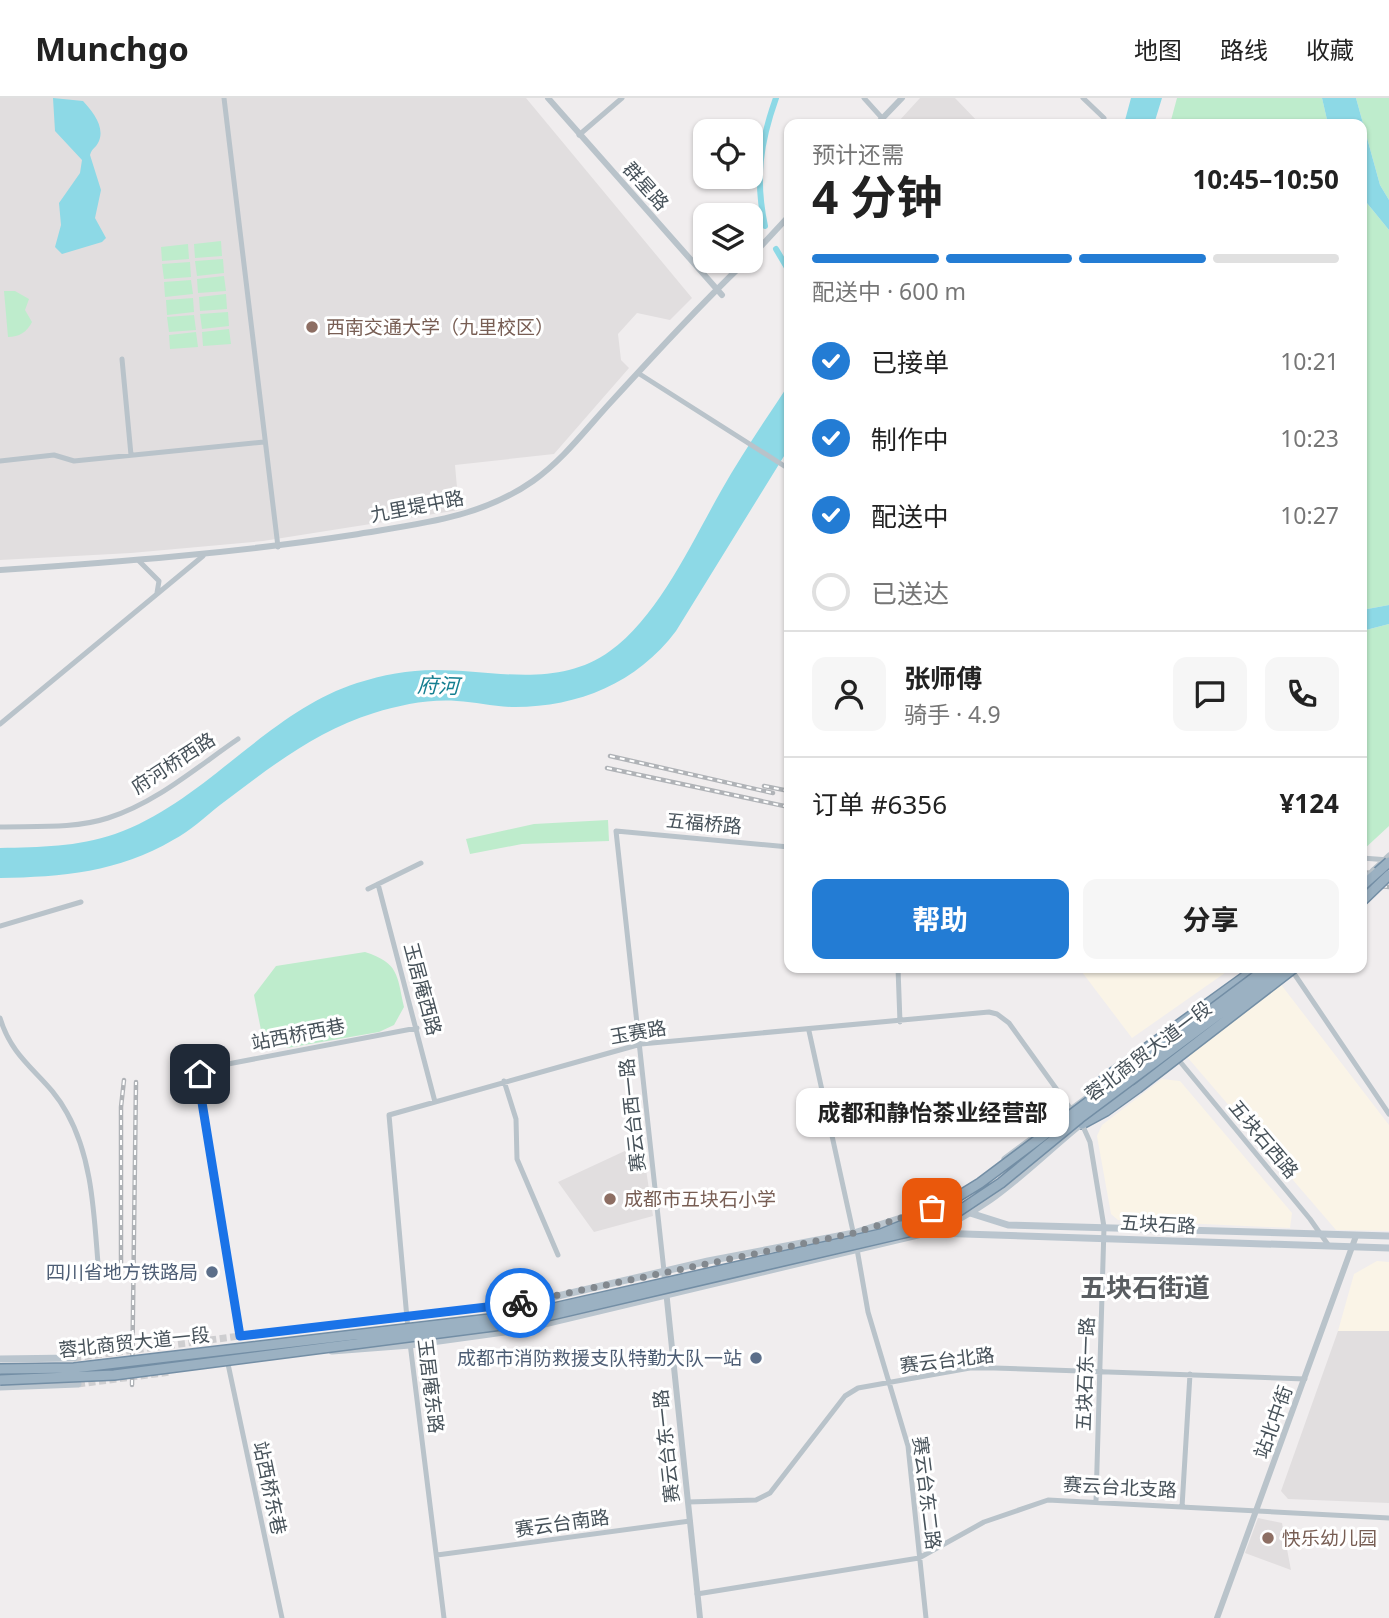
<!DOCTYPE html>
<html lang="zh">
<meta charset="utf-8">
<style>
:root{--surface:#fff;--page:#f6f6f6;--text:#222;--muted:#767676;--line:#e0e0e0;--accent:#237cd4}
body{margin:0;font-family:"Noto Sans","Noto Sans SC",sans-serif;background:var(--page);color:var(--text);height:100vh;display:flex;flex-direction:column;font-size:26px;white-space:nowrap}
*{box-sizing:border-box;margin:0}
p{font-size:23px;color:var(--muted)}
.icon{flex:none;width:38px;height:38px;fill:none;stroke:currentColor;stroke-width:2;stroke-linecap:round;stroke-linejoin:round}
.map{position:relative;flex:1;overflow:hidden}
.side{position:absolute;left:784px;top:21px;width:583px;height:854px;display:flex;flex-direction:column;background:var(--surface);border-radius:14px;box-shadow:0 2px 5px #0004}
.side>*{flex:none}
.tools{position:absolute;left:693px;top:21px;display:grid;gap:14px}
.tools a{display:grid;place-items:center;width:70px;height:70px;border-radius:14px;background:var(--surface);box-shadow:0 2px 5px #0004;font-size:35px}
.pin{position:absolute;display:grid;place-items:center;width:60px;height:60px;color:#fff;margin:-30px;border-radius:14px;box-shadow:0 4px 10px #0006}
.courier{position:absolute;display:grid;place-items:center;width:70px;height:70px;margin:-35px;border:5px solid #1a73e8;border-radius:50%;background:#fff;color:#222;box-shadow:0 2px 9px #0007}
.bubble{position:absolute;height:49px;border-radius:14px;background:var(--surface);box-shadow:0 2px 5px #0004;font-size:23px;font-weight:700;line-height:49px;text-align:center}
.head em{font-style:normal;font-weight:700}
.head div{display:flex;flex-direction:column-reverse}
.head{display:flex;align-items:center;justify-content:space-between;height:119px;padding:0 28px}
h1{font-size:46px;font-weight:700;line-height:52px}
.bar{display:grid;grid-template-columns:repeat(4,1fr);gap:10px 7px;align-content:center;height:84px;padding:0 28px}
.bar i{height:9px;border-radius:5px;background:var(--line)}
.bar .selected{background:var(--accent)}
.bar p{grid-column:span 4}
.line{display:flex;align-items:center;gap:18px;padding:0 28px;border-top:2px solid var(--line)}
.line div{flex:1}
.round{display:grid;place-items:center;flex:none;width:74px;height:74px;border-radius:14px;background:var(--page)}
ol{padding:0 28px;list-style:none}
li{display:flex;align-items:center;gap:21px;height:77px}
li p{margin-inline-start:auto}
li .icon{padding:7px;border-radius:50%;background:var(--accent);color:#fff;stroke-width:4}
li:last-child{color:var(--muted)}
li i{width:38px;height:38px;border:4px solid var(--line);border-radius:50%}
.cta{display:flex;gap:14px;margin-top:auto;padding:14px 28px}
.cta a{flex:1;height:80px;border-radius:14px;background:var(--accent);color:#fff;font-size:28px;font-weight:700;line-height:80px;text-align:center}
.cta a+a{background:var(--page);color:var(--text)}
header{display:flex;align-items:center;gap:42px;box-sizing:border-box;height:98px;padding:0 35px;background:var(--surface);border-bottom:2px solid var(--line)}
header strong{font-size:33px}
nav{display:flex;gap:38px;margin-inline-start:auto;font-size:24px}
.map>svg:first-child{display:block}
.commercial{fill:#faf4e7}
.education{fill:#e1dedf}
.green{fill:#beeccc}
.water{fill:#8dd9e6}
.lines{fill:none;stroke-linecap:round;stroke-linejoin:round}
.canal{stroke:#8dd9e6;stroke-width:6}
.secondary-tunnel{stroke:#ceced0;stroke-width:7;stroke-dasharray:7 3.5;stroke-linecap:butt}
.trunk-casing{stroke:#738ea5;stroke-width:12}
.minor{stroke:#b9c3ca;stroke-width:5}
.tertiary{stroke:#b9c3ca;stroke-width:6}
.secondary{stroke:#bac5ce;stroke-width:7}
.trunk{stroke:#9bb1c2;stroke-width:9}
.rail-casing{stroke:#b0b3b7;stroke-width:4.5}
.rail{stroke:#fff;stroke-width:2;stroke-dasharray:5;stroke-linecap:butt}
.trunk-bridge-casing{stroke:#738ea5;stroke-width:12;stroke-linecap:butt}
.minor-bridge{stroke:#b9c3ca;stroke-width:5}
.trunk-bridge{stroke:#9bb1c2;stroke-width:9}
.done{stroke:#82888e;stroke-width:7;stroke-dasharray:0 12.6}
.route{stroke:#1a73e8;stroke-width:9}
.education-dot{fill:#8d6e63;stroke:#fff;stroke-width:2.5}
.service-dot{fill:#5c6f8a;stroke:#fff;stroke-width:2.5}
.labels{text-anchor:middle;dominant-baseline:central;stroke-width:6;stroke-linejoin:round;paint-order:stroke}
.street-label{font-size:19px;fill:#47525a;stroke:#fff}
.education-label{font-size:19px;fill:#785e54;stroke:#fff;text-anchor:start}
.service-label{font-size:19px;fill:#4e5e75;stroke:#fff;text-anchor:end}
.water-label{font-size:21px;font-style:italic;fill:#147f91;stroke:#fff}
.district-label{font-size:26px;font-weight:bold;fill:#5a5e62;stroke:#fff}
</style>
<header>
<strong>Munchgo</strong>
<nav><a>地图</a><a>路线</a><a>收藏</a></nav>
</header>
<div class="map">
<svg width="1389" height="1520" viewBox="0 0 1389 1520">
<rect width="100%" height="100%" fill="#f0edee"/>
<!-- commercial -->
<path class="commercial" d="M1079,870H1232L1132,940Z
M1279,884L1389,1027V1133L1336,1132L1182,953Z
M1162,981L1180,983L1292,1115L1290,1130L1118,1122L1111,1116L1097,1038L1102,1027Z
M1377,1163L1389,1164V1233H1338L1354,1176Z"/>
<!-- education -->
<path class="education" d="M0,0H526L692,200L670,222L637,215L618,236L621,262L629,270L554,356L455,367L459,412L263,443L131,455L0,462Z
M920,0H955L980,26H902L899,23Z
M642,1045L653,1118L594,1134L558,1084Z
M1338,1233H1389V1405L1288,1401L1281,1393Z
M1258,1420L1282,1425L1291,1472L1245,1455Z"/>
<!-- green -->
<path class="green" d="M1177,0H1322L1328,26H1170Z
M1356,0H1389V102L1380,87Z
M1362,99L1389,132V507L1362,512Z
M221,143L222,158L195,160L194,146Z
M188,146L189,161L162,163L161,149Z
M223,161L224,175L197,178L195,163Z
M190,164L191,179L164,181L162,166Z
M224,178L226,193L198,195L197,181Z
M191,182L193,196L165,199L164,184Z
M4,193H15L29,201L25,212L32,224C27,234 19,239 8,239Z
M226,196L227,211L200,213L199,199Z
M193,200L194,214L167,217L166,202Z
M228,214L229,228L202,231L200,216Z
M194,217L196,232L169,234L167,219Z
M229,231L231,246L203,248L202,234Z
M196,234L198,249L170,251L169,237Z
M1389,526V728L1362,753V533Z
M608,722L609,743L522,746L470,756L466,741L534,726Z
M365,854C399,865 397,877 404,909L394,927L379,934L287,950L262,937L254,897L276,868Z"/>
<!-- water -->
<path class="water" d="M53,0L83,3C92,13 105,28 99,43C96,50 92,50 90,57L101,92L95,120L106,140L102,144L62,156L55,149L61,127L59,105L80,75L82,62L55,33Z
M1131,0H1162L1154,26H1124Z
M1322,0H1356L1380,87L1389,102V132L1362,99V26H1328Z
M789,286V350L676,533C637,585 578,609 515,609C495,609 476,604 457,603C428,601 401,607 374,615C315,633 268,671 220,707C205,719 190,733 173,742C119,774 62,779 0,780V750C40,749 77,749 115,736C206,704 265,615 357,585C383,577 408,572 435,572C494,572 558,591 610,553C658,519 692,444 721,393C742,356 766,321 789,286Z
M1389,507V526L1362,533V512Z"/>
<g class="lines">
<!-- canal -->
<path class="canal" d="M765,128C755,81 760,45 776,0
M776,151L789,173"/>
<!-- secondary-tunnel -->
<path class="secondary-tunnel" d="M74,1260L240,1238
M78,1286L171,1274"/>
<!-- trunk casing -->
<g class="trunk-casing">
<path id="trunk" d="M1094,993L1105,980L1257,870
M1082,1026L1106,1013L1138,990"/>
</g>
<!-- minor -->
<path class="minor" d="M224,0L278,449
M864,0L882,20
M1083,0L1104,20
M579,37L622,0
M122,261L131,357
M638,275L789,371
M0,363L54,357L74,363L264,344
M138,462L159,483L157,495
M0,626L203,458
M0,729C35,728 74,731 108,720C156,705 197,669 238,641
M1362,760L1389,762
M1373,772L1389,757
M378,786L435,1004
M368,791L421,765
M0,828L81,804
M898,870L900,924
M1291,871L1389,1016
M0,920C14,966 46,976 67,1015C94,1063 94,1123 99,1177
M809,933L854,1138
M1177,960L1310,1121L1329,1148
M504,983L516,1021L517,1061L558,1157
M1081,1024L1090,1044L1104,1129L1096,1403
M857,1151L868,1214L908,1348L926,1520
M664,1173L616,733L789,749
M408,1232L389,1017L641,946L989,914L997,916L1009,925L1073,1014
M240,1238L199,986L200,976L207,970L417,930
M410,1245L444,1520
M228,1266L282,1520
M688,1404L756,1402L770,1395L845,1298L858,1290L970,1270H994L1305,1281
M1182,1409L1190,1276
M437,1457L690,1423
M697,1496L919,1460L984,1424L1048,1402L1389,1420"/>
<!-- tertiary -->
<path class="tertiary" d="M548,0L722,197
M877,26L902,0
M751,159L789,118
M0,472C118,464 235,455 352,437C416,426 479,421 533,383C563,362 586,331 611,304C655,256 699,208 746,163
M664,1173L700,1520
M1217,1520L1356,1138"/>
<!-- secondary -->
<path class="secondary" d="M1096,1015L1130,988
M1005,1061L1122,974
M937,1111L970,1115L1008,1127L1389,1138
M934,1135L1389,1150
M240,1238L532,1204L708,1163L854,1135L935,1109
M332,1253L410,1247L519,1232L926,1135C991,1114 1034,1063 1086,1022
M0,1261L74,1260
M0,1289L78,1286"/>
<!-- trunk -->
<use href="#trunk" class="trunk"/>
<!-- rail casing -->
<g class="rail-casing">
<path id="rail" d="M610,658L773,695
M607,670L789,709
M764,688L789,693
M1362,774L1389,777
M1362,786L1389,789
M121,1167V1009L124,982
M132,1287L136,984"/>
</g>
<!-- rail -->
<use href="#rail" class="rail"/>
<!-- trunk-bridge casing -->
<g class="trunk-bridge-casing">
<path id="trunk-bridge" d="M1362,788L1389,764
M1362,803L1389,777
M1138,990L1294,870
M0,1271L74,1270L523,1217L881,1136L928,1117L980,1085L1267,870
M0,1282L114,1277L517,1225L938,1127L1001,1085L1080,1020L1281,870"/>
</g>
<!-- minor-bridge -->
<path class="minor-bridge" d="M1362,783L1373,772"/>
<!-- trunk-bridge -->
<use href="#trunk-bridge" class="trunk-bridge"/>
</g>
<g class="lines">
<!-- done -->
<path class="done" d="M520,1205L854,1135L932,1110"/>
<!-- route -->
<path class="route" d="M200,976L199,986L240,1238L520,1205"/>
</g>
<!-- markers -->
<g class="education-dot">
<circle cx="312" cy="229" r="7"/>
<circle cx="610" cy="1101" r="7"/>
<circle cx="1268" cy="1440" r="7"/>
</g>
<g class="service-dot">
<circle cx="212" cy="1174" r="7"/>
<circle cx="756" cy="1260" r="7"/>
</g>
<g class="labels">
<!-- street labels -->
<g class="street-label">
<text transform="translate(646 88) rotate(48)">群星路</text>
<text transform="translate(417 408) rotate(-11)">九里堤中路</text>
<text transform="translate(173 665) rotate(-33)">府河桥西路</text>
<text transform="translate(704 725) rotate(5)">五福桥路</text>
<text transform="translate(423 891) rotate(75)">玉居庵西路</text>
<text transform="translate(638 934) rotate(-10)">玉赛路</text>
<text transform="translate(298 936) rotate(-11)">站西桥西巷</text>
<text transform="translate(1148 953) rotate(-37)">蓉北商贸大道一段</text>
<text transform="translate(632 1017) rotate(-96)">赛云台西一路</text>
<text transform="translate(1264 1041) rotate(50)">五块石西路</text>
<text transform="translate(1158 1126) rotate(3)">五块石路</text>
<text transform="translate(134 1244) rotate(-6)">蓉北商贸大道一段</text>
<text transform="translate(947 1262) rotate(-7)">赛云台北路</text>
<text transform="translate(1085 1276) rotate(-88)">五块石东一路</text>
<text transform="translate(431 1288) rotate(83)">玉居庵东路</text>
<text transform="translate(1273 1324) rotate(-70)">站北中街</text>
<text transform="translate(666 1348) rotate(-96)">赛云台东一路</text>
<text transform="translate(1120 1389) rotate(3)">赛云台北支路</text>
<text transform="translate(270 1390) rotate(78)">站西桥东巷</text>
<text transform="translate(927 1395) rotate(83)">赛云台东二路</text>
<text transform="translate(562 1425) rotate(-8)">赛云台南路</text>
</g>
<!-- education labels -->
<g class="education-label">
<text x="326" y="229">西南交通大学（九里校区）</text>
<text x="624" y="1101">成都市五块石小学</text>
<text x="1282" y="1440">快乐幼儿园</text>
</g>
<!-- service labels -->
<g class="service-label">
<text x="198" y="1174">四川省地方铁路局</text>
<text x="742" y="1260">成都市消防救援支队特勤大队一站</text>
</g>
<!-- water labels -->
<g class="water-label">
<text transform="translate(438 587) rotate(2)">府河</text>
</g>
<!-- district labels -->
<g class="district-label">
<text x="1145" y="1189">五块石街道</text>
</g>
</g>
</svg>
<div class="tools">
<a><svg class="icon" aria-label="locate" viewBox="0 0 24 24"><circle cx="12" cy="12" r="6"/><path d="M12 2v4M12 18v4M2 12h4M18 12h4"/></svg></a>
<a><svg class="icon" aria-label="layers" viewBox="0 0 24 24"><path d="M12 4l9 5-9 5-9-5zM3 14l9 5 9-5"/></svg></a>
</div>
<div class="pin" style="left:932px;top:1110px;background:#ea580c"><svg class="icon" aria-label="bag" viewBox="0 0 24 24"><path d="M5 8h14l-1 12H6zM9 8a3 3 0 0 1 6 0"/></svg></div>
<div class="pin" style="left:200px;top:976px;background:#1f2937"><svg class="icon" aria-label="home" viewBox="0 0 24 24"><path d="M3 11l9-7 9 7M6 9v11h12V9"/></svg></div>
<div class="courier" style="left:520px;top:1205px"><svg class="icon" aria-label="bike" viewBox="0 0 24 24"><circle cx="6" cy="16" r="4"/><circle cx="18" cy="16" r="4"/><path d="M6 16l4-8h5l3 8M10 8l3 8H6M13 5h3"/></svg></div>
<div class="bubble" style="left:796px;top:990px;width:273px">成都和静怡茶业经营部</div>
<section class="side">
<div class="head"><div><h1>4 分钟</h1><p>预计还需</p></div><em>10:45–10:50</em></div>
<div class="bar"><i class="selected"></i><i class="selected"></i><i class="selected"></i><i></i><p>配送中 · 600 m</p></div>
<ol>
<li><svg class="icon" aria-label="check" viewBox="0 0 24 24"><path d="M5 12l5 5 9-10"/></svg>已接单<p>10:21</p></li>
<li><svg class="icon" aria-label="check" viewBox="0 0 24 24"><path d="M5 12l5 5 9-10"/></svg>制作中<p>10:23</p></li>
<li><svg class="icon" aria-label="check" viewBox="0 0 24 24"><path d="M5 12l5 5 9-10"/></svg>配送中<p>10:27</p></li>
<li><i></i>已送达</li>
</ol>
<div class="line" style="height:126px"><a class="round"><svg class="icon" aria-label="person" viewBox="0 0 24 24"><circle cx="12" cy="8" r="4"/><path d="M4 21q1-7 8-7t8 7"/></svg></a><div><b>张师傅</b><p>骑手 · 4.9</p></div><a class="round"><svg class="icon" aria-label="chat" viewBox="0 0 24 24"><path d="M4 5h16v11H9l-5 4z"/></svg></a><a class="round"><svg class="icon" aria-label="phone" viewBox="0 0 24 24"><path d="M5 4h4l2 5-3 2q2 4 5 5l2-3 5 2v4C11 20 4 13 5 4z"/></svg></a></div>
<div class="line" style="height:91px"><div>订单 #6356</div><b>¥124</b></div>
<div class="cta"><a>帮助</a><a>分享</a></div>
</section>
</div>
